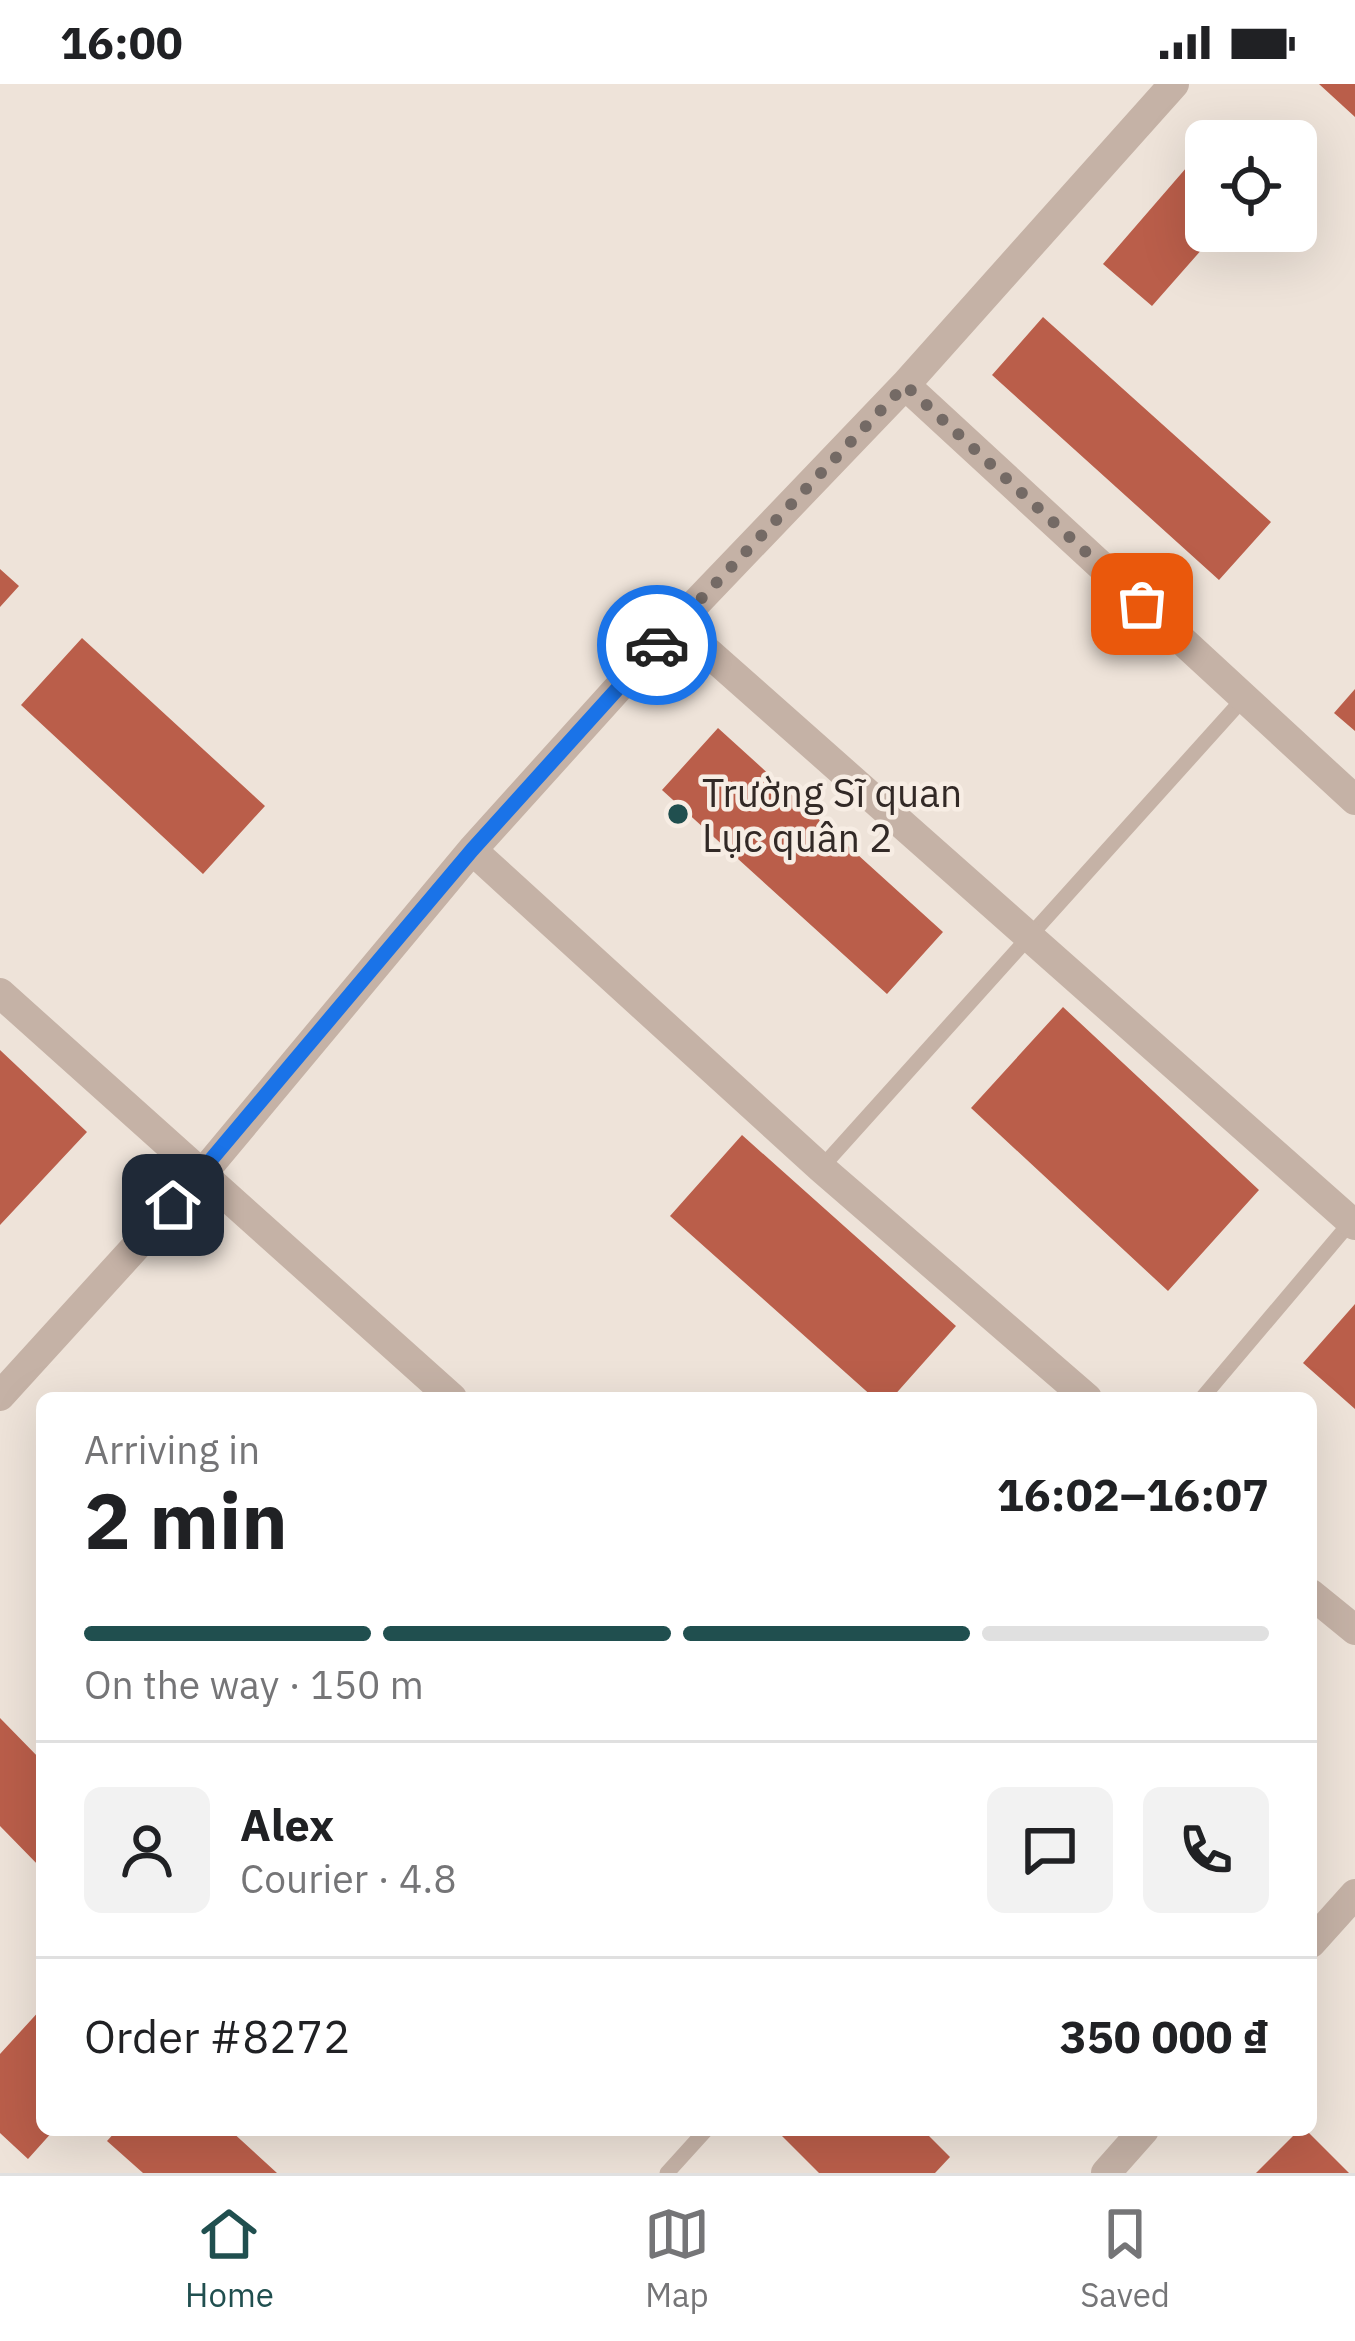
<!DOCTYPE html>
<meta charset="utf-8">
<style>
:root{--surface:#fff;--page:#f2f2f2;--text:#202124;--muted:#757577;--line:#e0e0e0;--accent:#204f4f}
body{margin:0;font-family:"IBM Plex Sans",sans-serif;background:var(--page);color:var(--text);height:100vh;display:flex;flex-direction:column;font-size:45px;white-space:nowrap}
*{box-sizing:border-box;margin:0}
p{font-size:39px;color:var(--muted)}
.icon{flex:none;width:66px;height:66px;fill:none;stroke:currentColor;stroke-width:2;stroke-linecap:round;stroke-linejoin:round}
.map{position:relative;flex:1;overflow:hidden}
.side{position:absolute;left:36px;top:1308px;width:1281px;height:744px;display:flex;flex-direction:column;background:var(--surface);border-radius:18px;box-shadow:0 12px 48px #0002}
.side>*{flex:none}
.fabs{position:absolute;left:1185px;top:36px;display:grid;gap:24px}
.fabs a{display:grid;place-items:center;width:132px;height:132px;border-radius:18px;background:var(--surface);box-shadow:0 12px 48px #0002;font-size:60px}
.pin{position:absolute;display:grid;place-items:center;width:102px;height:102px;color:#fff;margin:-51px;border-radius:24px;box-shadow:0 6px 18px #0006}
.courier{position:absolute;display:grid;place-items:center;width:120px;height:120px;margin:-60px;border:9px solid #1a73e8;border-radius:50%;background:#fff;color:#222;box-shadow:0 3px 15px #0007}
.overview em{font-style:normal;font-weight:700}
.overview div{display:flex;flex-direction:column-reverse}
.overview{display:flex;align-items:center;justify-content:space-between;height:204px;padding:0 48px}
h1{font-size:78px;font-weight:700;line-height:90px}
.bar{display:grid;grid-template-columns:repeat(4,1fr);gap:18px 12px;align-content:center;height:144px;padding:0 48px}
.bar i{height:15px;border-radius:9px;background:var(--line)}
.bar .active{background:var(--accent)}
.bar p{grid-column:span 4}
.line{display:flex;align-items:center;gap:30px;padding:0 48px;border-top:3px solid var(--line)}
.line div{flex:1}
.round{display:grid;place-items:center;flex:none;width:126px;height:126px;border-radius:18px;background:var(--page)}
.status{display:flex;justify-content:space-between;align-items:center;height:84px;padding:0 60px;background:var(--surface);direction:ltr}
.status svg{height:33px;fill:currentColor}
.dock{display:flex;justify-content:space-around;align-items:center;height:168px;border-top:3px solid var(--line);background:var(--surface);font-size:33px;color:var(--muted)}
.dock a{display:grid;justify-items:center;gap:6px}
.dock .active{color:var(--accent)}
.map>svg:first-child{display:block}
.building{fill:#ba5e4a}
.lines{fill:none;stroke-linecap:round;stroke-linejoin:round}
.lane{stroke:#c5b2a6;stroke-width:15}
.street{stroke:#c5b2a6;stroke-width:30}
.done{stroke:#746a65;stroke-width:12;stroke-dasharray:0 21.6}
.route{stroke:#1a73e8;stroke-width:15}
.poi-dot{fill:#204f4f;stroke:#f7ede4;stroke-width:4.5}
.labels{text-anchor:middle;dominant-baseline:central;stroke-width:9;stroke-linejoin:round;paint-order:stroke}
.poi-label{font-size:39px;fill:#322926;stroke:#f7ede4;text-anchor:start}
</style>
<div class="status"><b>16:00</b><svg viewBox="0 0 49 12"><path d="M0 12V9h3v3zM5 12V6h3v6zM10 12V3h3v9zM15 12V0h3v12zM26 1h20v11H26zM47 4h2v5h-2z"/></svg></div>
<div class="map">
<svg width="1355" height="2089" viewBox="0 0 1355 2089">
<rect width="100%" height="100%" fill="#eee3d9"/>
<!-- building -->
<path class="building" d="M1319,0H1355V33Z
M1206,61V147H1218L1152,222L1103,180Z
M1043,233L1271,438L1219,496L992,291Z
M0,485L19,502L0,523Z
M82,554L265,722L203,790L21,621Z
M1355,605V647L1334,629Z
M718,644L943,848L887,910L662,706Z
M1063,923L1259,1106L1168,1207L971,1024Z
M0,966L87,1048L0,1141Z
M742,1051L956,1242L892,1314H874L670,1132Z
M1355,1220V1325L1303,1279Z
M0,1634L42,1677V1785L0,1742Z
M42,1924V2046H54L28,2075L0,2049V1970Z
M117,2046H230L277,2089H143L107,2057Z
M776,2046H923L950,2073L935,2089H819Z
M1299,2046H1306L1349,2089H1256Z"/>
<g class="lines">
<!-- lane -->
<path class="lane" d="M821,1084L1244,614
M1202,1314L1355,1133
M667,2089L706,2046"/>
<!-- street -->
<path class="street" d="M905,301L1355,716
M676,540L1355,1141
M472,766L821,1084L1087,1314
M0,909L452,1314
M0,1312L202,1090L472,766L676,540L905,301L1174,0
M1311,1510L1355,1546
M1311,1859L1355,1810
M1106,2089L1144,2046"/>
</g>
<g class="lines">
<!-- done -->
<path class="done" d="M657,561L905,301L1142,520"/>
<!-- route -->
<path class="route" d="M173,1121L472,766L657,561"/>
</g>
<!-- markers -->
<circle class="poi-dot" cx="678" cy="730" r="12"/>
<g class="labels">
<!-- poi labels -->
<g class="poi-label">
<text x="702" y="708">Trường Sĩ quan<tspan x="702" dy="45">Lục quân 2</tspan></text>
</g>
</g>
</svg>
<div class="fabs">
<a><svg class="icon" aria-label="locate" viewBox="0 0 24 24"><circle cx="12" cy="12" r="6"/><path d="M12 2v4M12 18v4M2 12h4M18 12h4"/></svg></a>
</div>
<div class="pin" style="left:1142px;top:520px;background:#ea580c"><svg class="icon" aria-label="bag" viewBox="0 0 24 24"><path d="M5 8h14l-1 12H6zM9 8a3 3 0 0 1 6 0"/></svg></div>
<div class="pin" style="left:173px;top:1121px;background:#1f2937"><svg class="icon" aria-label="home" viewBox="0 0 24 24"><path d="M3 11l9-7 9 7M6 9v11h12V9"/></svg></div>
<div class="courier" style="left:657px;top:561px"><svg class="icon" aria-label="car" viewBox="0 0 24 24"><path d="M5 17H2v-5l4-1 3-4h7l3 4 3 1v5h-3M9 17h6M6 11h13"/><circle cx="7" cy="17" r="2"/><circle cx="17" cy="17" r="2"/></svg></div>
<section class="side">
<div class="overview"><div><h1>2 min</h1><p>Arriving in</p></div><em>16:02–16:07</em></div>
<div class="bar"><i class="active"></i><i class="active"></i><i class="active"></i><i></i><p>On the way · 150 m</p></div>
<div class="line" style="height:216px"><a class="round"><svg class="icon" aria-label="person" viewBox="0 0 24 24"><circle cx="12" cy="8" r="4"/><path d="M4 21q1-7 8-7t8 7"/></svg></a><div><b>Alex</b><p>Courier · 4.8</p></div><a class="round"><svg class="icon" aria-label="chat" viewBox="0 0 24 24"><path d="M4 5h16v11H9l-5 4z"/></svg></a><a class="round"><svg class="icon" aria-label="phone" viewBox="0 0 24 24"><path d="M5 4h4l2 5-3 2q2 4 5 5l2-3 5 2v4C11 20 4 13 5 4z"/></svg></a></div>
<div class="line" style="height:156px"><div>Order #8272</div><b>350 000 ₫</b></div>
</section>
</div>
<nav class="dock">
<a class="active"><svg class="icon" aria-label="home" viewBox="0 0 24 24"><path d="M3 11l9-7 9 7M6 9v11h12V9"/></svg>Home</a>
<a><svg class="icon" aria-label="map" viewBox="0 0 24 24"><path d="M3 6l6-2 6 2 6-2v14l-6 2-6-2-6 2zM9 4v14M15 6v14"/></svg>Map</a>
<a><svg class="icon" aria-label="saved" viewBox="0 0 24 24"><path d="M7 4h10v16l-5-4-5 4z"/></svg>Saved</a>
</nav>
